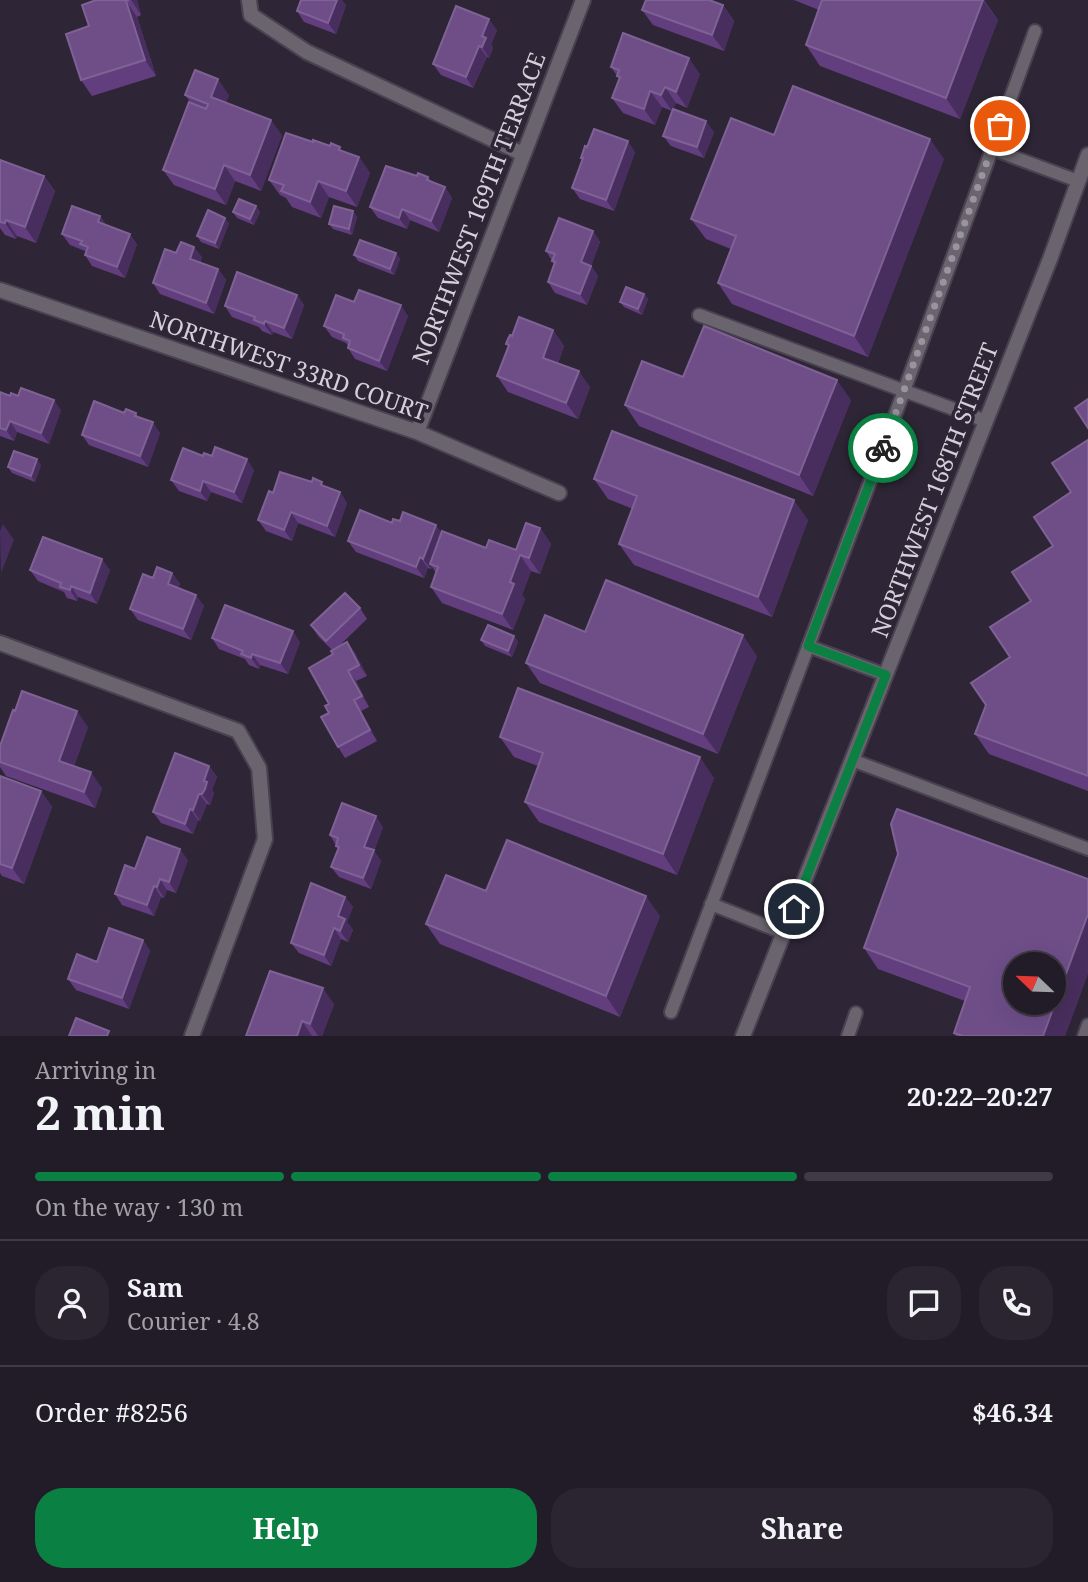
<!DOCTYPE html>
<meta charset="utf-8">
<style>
:root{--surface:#221c28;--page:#2a2530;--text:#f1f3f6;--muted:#a2a1a8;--line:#3f3a45;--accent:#0b8043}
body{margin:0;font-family:"Noto Serif",serif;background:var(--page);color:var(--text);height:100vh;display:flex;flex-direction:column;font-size:26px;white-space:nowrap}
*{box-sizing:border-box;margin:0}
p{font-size:23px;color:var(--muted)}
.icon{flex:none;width:38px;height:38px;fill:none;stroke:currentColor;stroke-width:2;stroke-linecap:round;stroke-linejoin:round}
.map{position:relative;height:1036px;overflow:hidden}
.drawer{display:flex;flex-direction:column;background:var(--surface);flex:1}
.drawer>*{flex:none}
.needle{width:46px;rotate:293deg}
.buttons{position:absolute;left:1003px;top:952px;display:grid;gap:14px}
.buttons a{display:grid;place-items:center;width:63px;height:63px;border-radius:50%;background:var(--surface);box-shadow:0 7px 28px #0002,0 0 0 2px var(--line);font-size:35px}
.pin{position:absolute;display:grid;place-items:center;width:60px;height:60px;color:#fff;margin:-30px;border:4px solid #fff;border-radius:50%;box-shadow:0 2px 7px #0007}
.courier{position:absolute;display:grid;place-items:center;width:70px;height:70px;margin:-35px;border:5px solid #0b8043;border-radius:50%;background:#fff;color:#222;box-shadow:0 2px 9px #0007}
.headline em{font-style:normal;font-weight:700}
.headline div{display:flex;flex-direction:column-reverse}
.headline{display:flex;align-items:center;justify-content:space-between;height:119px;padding:0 35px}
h1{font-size:46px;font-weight:700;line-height:52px}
.bar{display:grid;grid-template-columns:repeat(4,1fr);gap:10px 7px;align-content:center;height:84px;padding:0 35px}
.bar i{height:9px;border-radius:5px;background:var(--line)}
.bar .active{background:var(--accent)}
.bar p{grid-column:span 4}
.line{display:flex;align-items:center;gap:18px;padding:0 35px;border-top:2px solid var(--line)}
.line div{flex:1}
.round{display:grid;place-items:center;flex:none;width:74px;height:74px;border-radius:28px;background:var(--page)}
.button{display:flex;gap:14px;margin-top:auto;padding:14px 35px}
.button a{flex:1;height:80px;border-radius:28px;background:var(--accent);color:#fff;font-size:28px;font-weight:700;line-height:80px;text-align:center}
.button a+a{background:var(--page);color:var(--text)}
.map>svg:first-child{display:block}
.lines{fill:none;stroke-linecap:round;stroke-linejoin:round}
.service-casing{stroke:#494150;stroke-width:16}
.minor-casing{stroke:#494150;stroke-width:18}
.service{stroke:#69646d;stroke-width:12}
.minor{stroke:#69646d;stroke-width:14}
.wall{fill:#633e7f}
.shaded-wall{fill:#482e5e}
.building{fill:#6f4e88;stroke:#7f6295;stroke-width:2;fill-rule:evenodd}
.done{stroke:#9a94a0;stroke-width:7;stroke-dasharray:0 12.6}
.route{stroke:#0b8043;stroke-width:9}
.labels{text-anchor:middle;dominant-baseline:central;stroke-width:7;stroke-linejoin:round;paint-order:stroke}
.street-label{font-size:23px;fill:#d4cfd9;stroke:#2e2636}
</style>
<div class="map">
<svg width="1088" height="1036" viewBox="0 0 1088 1036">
<rect width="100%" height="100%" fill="#2e2636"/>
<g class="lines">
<!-- service casing -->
<g class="service-casing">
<path id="service" d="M992,149L1078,181
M699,315L986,421
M808,646L886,675
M852,760L1088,849
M711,904L784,933
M671,1012L904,391L1035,31
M848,1036L856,1013
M1084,1036L1088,1025"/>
</g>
<!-- minor casing -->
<g class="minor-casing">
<path id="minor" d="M249,0L251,15L307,52L523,154
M0,290L417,432L559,493
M417,432L583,0
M0,643L238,731L259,768L265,839L192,1036
M743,1036L1050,259L1088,155"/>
</g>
<!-- service -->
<use href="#service" class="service"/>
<!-- minor -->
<use href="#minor" class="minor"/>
</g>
<!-- wall -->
<path class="wall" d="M96,0H137L141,15L137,17L156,76L92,96L81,80L89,26Z
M794,0H984L998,20L960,119L820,66L806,45L819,10Z
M346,5L336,34L304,22L297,11Z
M723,5L734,21L724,51L653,25L642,10Z
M497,30L491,45L493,48L489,58L487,57L473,88L441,75L433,64Z
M611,67L700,74L687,108L676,103L673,109L714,132L704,158L671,146L663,136L672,111L662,107L655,125L623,113L612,98L619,79Z
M185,95H229L226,102L282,135L261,191L235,181L226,205L174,185L163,170L191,103Z
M774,135L944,159L868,357L732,304L718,283L731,249L706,239L691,219Z
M313,142L359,157L370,173L357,207L329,197L321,218L292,207L286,198L280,195L269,180Z
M635,152L614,211L580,199L572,188L582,161L581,158Z
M0,160L44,176L55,191L36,243L17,236L16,239L5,235L0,228Z
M417,176L428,177L431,181L445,187L452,198L439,232L410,220L407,229L378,218L370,207Z
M256,206L260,212L254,225L237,218L233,212Z
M353,211L357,217L352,235L333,229L329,224Z
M100,216L106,225L137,244L125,278L92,266L85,255L86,252L85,251L70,245L62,234Z
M229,223L219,249L201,242L197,236Z
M593,231L600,242L591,266L598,276L587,305L555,293L548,282L554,264L546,251Z
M176,253L202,257L200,263L218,269L226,280L214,314L160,294L153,283Z
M396,253L400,259L394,275L358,261L354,255Z
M644,294L648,299L642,315L624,307L620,302Z
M297,295L304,305L292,339L273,332L272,335L262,331L259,327L232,317L225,306Z
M354,302L408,316L387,371L355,359L348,348V346L346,343L332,337L324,326Z
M553,330L564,346L558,363L590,387L578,419L508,392L497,376L509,347L506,344L512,336Z
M683,377L851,400L813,496L639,426L625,405Z
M0,392L61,410L49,444L17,432L14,441L0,436Z
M124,413H136L139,418L160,433L148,467L89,445L82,435Z
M1088,440V791L989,754L975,734L1010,657L1031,601L1053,546Z
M203,456L254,470L242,503L211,492L207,501L179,491L171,480Z
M41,465L35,482L12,473L8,467Z
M594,479L808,520L772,617L634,565L619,544L633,509L608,499Z
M325,486L340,492L347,503L335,537L298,523L292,541L266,531L258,520L273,493Z
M400,521L441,533L486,548L516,550L540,528L551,544L540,574L531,571L522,595L525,599L513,630L442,603L431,587L436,573L432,567L431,569L428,568L424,578L356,552L348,541L392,523Z
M30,570H110L97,604L78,597L77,601L67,598L64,592L38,581Z
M172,573L180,584L178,588L204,606L191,640L138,620L130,609L153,578Z
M360,608L367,619L338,647L347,642L355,653L367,676L356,681L369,707L361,711L377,741L345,758L338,747L329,713V704L333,654L332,650L318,636L311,625Z
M585,632L757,656L718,754L540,683L526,663Z
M514,636L518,642L512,657L485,646L481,640Z
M212,638L300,642L288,674L260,665L259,669L249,665L245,659L219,649Z
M88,727L74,766L102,788L95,808L6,776L0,767V762Z
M500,737L714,778L677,875L539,822L525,802L538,766L514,757Z
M209,766L217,777L212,790L214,793L210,805L207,804L200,821L198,820L193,834L161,823L153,812Z
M0,776L41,791L52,807L24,884L2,876L0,873Z
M383,827L374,851L381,861L371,889L339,877L331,867L338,849L330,835Z
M188,860L176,893L167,890L164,898L161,897L154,916L122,905L115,894L135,869Z
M486,891L660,916L620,1017L440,944L426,924Z
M345,897L353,907L347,922L353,930L348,942L341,939L331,966L299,953L291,943Z
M143,940L150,951L129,1009L76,990L68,979L97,962Z
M864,948L1088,973L1065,1036H956L954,1033L965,1001L878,969Z
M334,1004L322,1036H246Z"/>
<!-- shaded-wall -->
<path class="shaded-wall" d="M131,0H137L141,15Z
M336,0H342L346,5L336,34L328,23Z
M983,0L998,20L960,119L946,98Z
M126,1L137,17L156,76L145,60Z
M723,5L734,21L724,51L712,35Z
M489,19L497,30L491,45L493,48L489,58L482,47V36Z
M479,46L487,57L473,88L466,77Z
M689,58L700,74L687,108L676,92Z
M218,79L229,95L222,112L211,97Z
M665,87L676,103L672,111L661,95Z
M650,91L662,107L655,125L644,109Z
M271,120L282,135L261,191L250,175Z
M706,121L714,132L704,158L697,147Z
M930,139L944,159L868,357L854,336Z
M628,141L635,152L614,211L606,200Z
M359,157L370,173L357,207L346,191Z
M224,165L235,181L226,205L215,189Z
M44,176L55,191L36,243L25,227Z
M318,181L329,197L321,218L310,202Z
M445,187L452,198L439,232L431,221Z
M256,206L260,212L254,225L250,219Z
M402,209L410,220L407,229L399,218Z
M353,211L357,217L352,235L349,229Z
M100,216L107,227L98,222Z
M225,218L229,223L219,249L215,243Z
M6,220L17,236L16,239L5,223Z
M593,231L600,242L591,266L598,276L587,305L580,294L581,262Z
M130,234L137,244L125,278L117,267Z
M194,247L202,257L197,270L190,259Z
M396,253L400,259L394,275L390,269Z
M218,269L226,280L214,314L206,303Z
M644,294L648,299L642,315L638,309Z
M297,295L304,305L292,339L284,328Z
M401,305L408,316L387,371L379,361Z
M265,321L273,332L272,335L264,324Z
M553,330L564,346L554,374L543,358Z
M579,371L590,387L578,419L566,403Z
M837,380L851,400L813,496L799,475Z
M54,400L61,410L49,444L41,433Z
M10,421L17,432L14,441L6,430Z
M153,422L160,433L148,467L140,456Z
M37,459L41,465L35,482L31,476Z
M247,459L254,470L242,503L234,492Z
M203,481L211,492L207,501L200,491Z
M340,492L347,503L335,537L327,526Z
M794,500L808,520L772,617L758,597Z
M291,512L298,523L292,541L284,530Z
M3,524L14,540L1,573L0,531Z
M436,525L444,536L430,564L432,567L431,569L423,559Z
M540,528L551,544L540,574L529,558Z
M520,555L531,571L522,595L525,599L513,630L502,614L510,582Z
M420,557L428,568L424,578L416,567Z
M102,559L110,570L97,604L90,593Z
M172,573L180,584L176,595L168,584Z
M71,586L78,597L77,601L70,590Z
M196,595L204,606L191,640L183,629Z
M293,631L300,642L288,674L280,663Z
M743,635L757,656L718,754L703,734Z
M514,636L518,642L512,657L508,651Z
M347,642L355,653L367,676L359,665Z
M252,654L260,665L259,669L251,658Z
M348,671L356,681L369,707L362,696Z
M354,700L361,711L377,741L370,730Z
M77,711L88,727L70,776L59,761Z
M700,757L714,778L677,875L663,854Z
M209,766L217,777L212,790L214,793L210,805L202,794L204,781Z
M91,772L102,788L95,808L84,792Z
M41,791L52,807L24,884L12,868Z
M199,794L207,804L200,821L193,810Z
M190,809L198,820L193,834L185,824Z
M376,816L383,827L374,851L381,861L371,889L363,878L364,847Z
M180,849L188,860L176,893L169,882Z
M160,879L167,890L164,898L157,887Z
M154,886L161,897L154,916L147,905Z
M646,896L660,916L620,1017L606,996Z
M345,897L353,907L347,922L353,930L348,942L340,931L338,916Z
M1088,914V973L1065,1036H1043Z
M334,928L341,939L331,966L324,955Z
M143,940L150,951L129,1009L122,998Z
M323,988L334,1004L322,1036H318L310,1024Z
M302,1021L312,1036H297Z"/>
<!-- building -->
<path class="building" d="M96,0H129L126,1L145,60L81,80L66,34L89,26L82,5Z
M301,0H337L328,23L297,11Z
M646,0H709L723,5L712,35L642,10Z
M822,0H983L946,98L806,45Z
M456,6L489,19L482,36L486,38L482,47L479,46L466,77L433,64Z
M623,33L689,58L676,92L665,87L661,95L650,91L644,109L612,98L620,77L617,76L619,70L611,67Z
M195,70L218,79L211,97L271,120L250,175L224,165L215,189L163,170L189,102L206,109L208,104L185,95Z
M793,86L930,139L854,336L718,283L736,236L691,219L731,118L774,135Z
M673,109L706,121L697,147L663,136Z
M594,129L628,141L606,200L572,188L583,158H581L585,146L587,147Z
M286,133L313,142V140L330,146L331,143L340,147L339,150L359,157L346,191L318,181L310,202L281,191L284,185L269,180Z
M0,160L44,176L25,227L6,220L5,223L0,222Z
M386,166L417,176L418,173L428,177L427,180L445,187L431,221L402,209L399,218L370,207Z
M239,199L256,206L250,219L233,212Z
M72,206L100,216L98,222L130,234L117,267L85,255L88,247L80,244L82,241L62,234Z
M334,206L353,211L349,229L329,224Z
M208,210L225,218L215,243L197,236Z
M559,218L593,231L581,262L591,266L580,294L548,282L555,262L552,261L555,254L546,251Z
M360,240L396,253L390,269L354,255Z
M181,242L194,247L190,259L218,269L206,303L153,283L165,249L176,253Z
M237,272L297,295L284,328L265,321L264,324L254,320L255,317L225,306Z
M626,287L644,294L638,309L620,302Z
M359,290L401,305L379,361L348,348L350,341L343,338L344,334L324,326L336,295L354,302Z
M519,317L553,330L543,358L579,371L566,403L497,376L509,345L506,344L508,339L510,335L512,336Z
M704,326L837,380L799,475L625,405L642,361L683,377Z
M21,388L54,400L41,433L10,421L6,430L0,428V392L10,396L11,393L18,396Z
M1088,399V428L1075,408Z
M94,401L124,413L126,409L136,413L135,416L153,422L140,456L82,435Z
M612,431L794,500L758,597L619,544L637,496L594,479Z
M1088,440V776L975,734L986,705L971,683L1010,657L990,627L1031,601L1012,572L1053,546L1034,517L1071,492L1052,463Z
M215,447L247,459L234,492L203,481L200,491L171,480L183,448L203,456L204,453L212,456Z
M14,451L37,459L31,476L8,467Z
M280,472L312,482L313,478L322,482L321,485L340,492L327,526L291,512L284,530L258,520L269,491L273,493Z
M360,510L392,523L393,519L400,521L403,512L436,525L423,559L420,557L416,567L348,541Z
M526,523L540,528L529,558L520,555L510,582L514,584L502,614L431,587L438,567L430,564L442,531L486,548L489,540L516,550Z
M43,537L102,559L90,593L71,586L70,590L60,587L61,583L30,570Z
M157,567L172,573L168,584L196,595L183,629L130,609L143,574L153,578Z
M606,580L743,635L703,734L526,663L545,615L585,632Z
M345,593L360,608L326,641L311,625Z
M225,605L293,631L280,663L252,654L251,658L241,654L243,651L212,638Z
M488,625L514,636L508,651L481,640Z
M347,642L359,665L348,671L362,696L354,700L370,730L338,747L321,717L329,713L325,706L329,704L309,668L333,654L331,651Z
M518,688L700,757L663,854L525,802L543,753L500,737Z
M22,691L77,711L59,761L91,772L84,792L0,762V746L13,710L15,711Z
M175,753L209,766L204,781L207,782L205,789L202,794H199L193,810L190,809L185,824L153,812Z
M0,776L41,791L12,868L0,864Z
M342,803L376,816L364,847L374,850L363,878L331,867L339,847L336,846L338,838L330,835Z
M897,809L1088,879V914L1043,1036H963L954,1033L970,987L864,948L898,854L891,824ZM1015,964H1054V1003H1015Z
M147,837L180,849L169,882L160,879L157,887L154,886L147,905L115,894L125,865L135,869Z
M507,840L646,896L606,996L426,924L446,875L486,891Z
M311,883L345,897L338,916L345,919L340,931L334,928L324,955L291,943Z
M109,928L143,940L122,998L68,979L77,954L97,962Z
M270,971L323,988L310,1024L302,1021L297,1036H246Z
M76,1018L109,1031L107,1036H69Z"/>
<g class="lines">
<!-- done -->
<path class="done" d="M883,448L1000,126"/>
<!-- route -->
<path class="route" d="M794,909L886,675L808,646L883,448"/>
</g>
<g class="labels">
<!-- street labels -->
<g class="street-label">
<text transform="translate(478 208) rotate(-69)">NORTHWEST 169TH TERRACE</text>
<text transform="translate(289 365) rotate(19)">NORTHWEST 33RD COURT</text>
<text transform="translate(934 490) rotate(-69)">NORTHWEST 168TH STREET</text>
</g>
</g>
</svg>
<div class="buttons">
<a><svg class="needle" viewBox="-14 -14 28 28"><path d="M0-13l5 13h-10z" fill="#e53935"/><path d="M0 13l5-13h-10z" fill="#a2a1a8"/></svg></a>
</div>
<div class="pin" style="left:1000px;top:126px;background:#ea580c"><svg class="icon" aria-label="bag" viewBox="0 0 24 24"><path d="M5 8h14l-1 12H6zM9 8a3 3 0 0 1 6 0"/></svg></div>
<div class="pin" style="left:794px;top:909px;background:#1f2937"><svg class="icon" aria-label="home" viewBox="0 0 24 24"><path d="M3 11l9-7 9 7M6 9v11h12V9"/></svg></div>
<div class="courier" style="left:883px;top:448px"><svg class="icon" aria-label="bike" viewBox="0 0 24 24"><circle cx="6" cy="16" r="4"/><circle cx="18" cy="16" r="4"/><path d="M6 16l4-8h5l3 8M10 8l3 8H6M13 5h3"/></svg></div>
</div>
<section class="drawer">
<div class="headline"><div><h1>2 min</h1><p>Arriving in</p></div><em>20:22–20:27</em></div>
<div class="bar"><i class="active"></i><i class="active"></i><i class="active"></i><i></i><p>On the way · 130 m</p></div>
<div class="line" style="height:126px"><a class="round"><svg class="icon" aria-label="person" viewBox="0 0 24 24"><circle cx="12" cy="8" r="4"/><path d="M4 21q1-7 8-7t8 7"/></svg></a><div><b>Sam</b><p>Courier · 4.8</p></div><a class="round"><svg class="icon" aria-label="chat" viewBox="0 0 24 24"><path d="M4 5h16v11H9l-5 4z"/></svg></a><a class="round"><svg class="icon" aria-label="phone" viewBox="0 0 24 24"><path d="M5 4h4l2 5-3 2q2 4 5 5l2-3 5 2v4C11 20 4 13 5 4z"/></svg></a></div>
<div class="line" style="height:91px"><div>Order #8256</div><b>$46.34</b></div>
<div class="button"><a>Help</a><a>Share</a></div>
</section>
